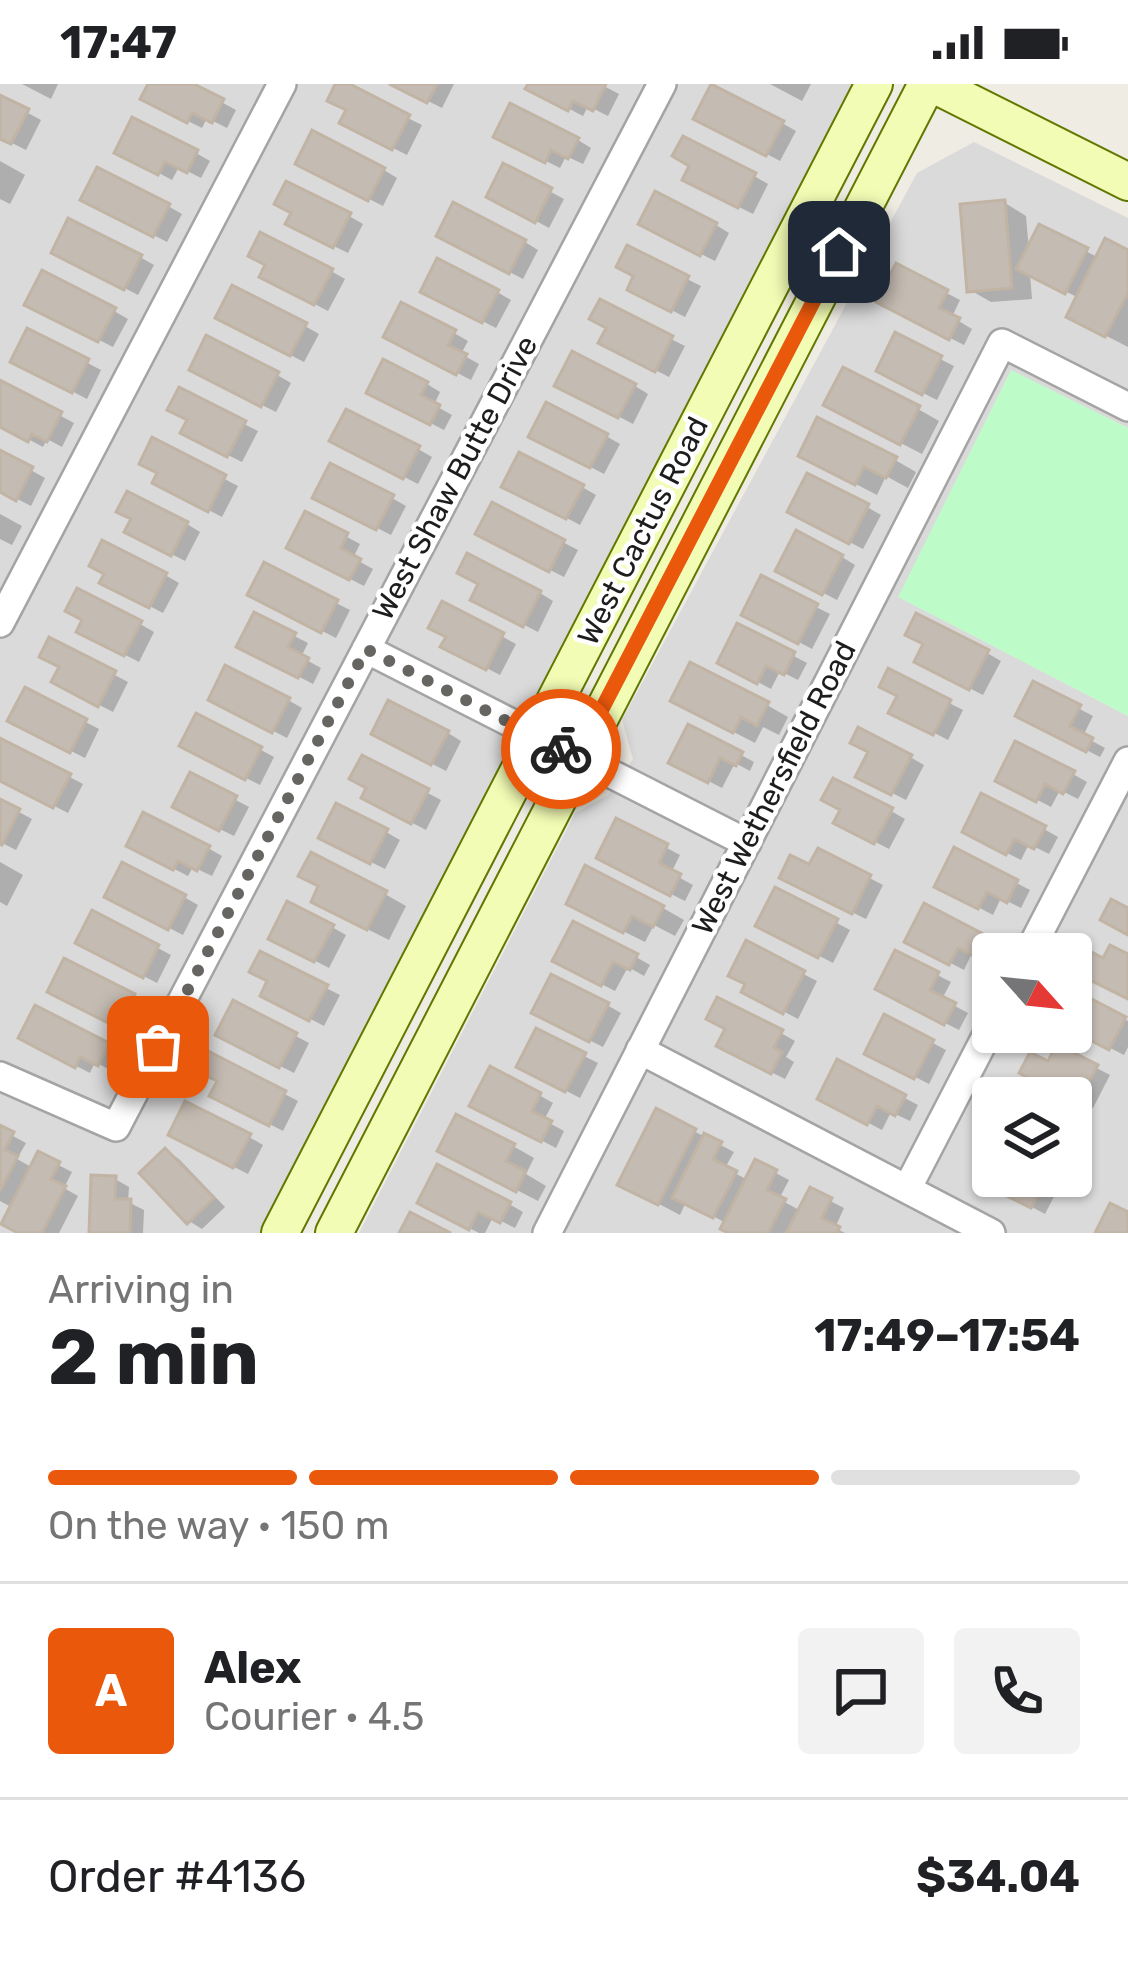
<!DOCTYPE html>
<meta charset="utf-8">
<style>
:root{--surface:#fff;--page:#f2f2f2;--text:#202124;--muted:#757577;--line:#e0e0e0;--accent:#ea580c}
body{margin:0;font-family:Rubik,sans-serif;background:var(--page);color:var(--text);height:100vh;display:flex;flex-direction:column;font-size:45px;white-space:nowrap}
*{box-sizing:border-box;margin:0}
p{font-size:39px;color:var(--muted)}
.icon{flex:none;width:66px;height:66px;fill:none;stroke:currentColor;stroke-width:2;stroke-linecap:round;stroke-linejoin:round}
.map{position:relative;height:1149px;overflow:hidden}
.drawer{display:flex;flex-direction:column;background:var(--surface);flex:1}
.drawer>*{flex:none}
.needle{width:78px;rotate:117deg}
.controls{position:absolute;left:972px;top:849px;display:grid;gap:24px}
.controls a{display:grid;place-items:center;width:120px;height:120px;border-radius:12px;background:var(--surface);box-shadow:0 3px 9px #0004;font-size:60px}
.pin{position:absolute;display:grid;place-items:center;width:102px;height:102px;color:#fff;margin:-51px;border-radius:24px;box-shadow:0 6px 18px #0006}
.courier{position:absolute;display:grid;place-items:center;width:120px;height:120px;margin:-60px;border:9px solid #ea580c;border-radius:50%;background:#fff;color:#222;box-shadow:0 3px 15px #0007}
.headline em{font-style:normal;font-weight:700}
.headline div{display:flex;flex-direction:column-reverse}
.headline{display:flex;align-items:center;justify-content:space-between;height:204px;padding:0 48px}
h1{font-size:78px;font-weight:700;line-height:90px}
.bar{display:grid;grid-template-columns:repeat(4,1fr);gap:18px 12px;align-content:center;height:144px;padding:0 48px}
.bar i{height:15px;border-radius:9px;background:var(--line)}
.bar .current{background:var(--accent)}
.bar p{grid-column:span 4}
.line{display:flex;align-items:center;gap:30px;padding:0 48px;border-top:3px solid var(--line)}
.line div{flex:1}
.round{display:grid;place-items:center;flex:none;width:126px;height:126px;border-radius:12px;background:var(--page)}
.status{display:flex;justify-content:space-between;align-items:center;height:84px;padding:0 60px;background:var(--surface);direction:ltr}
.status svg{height:33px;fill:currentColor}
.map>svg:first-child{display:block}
.residential{fill:#dbdada;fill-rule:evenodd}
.park{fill:#bdfcc8}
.shadow{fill:#0003}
.building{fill:#c4bbb2;stroke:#c1b4a4;stroke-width:3}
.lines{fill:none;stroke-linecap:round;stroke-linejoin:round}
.street-casing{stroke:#a4a4a4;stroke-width:32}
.secondary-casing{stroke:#617800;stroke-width:40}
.street{stroke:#fff;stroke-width:27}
.secondary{stroke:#f2fcb4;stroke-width:36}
.done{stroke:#666562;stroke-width:12;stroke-dasharray:0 21.6}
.route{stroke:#ea580c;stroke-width:15}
.labels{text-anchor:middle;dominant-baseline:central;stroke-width:9;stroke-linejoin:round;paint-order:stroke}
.street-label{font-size:30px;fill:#1d1d1d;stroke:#fff}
</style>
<div class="status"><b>17:47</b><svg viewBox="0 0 49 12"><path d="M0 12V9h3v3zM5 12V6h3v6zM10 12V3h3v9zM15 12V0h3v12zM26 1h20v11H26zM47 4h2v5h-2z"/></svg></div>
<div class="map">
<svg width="1128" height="1149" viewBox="0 0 1128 1149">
<rect width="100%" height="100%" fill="#efece3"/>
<!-- residential -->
<path class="residential" d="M0,0H856L264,1149H0Z
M974,58L1128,134V344L1011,287L899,513L1128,632V1149H359L575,729L608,711L633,675L622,636L917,89ZM993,870H1071V948H993ZM993,1014H1071V1092H993Z"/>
<!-- park -->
<path class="park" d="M1011,286L1128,344V632L898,513Z"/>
<!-- shadow -->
<path class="shadow" d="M22,0H58L51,15Z
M151,0H188L236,26L227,44L207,34L202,44L157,22Z
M339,0L422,41L407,71L357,46Z
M394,0H454L442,24Z
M531,0H600L619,10L608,32L588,22L583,32L529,4Z
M770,0H811L802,17Z
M0,14L41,36L26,66L0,53Z
M782,39L796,47L780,77L711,41Z
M578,56L591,64L583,80L566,72L560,84L510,59Z
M118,67L196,69L210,77L201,94L179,83L172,96Z
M0,77L25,91L10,120L0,115Z
M504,83L564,115L549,144L490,112Z
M312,86H384L397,94L383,122Z
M754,92L768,100L753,130L699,103Z
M1005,119L1026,132L1029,167L1041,144L1099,174L1128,169V263L1091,244L1079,214L1030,190L1032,215L991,218L970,206Z
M97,122H168L182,130L167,158Z
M295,128L349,132L363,140L348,169L303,147Z
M716,141L729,149L715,177L655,147Z
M525,158L538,166L523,195L453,159Z
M140,173L154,181L138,211L68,175Z
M269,180L331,187L345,195L328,227L276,200Z
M897,183L960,216L952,233L972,245L964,261L893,225Z
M637,192L687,195L701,202L685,233L644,212Z
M497,208L511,216L496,244L437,214Z
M42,227H114L128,235L113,263Z
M232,241L305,242L319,250L304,278Z
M28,248L101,286L87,315L27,284Z
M454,249L468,257L461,270L479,280L471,296L401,260Z
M671,255L685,262L669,293L616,266Z
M940,275L954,282L937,316L893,294Z
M277,291L291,299L276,328L206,293Z
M1,300L74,339L62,363L47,355L43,363L0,340Z
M427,300L440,308L434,321L452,331L444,346L383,315Z
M635,302L648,310L633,340L572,308Z
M918,325L939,337L922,370L848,332Z
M244,340L258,347L242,378L198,356Z
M606,352L620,360L604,390L546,360Z
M153,358L238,402L222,433L170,406Z
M347,364L418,365L432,373L418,400Z
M0,369L45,394L31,422L0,406Z
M895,376L916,388L908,404L886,392L877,411L823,383Z
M582,403L596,411L580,441L519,409Z
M392,414L406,422L391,451L330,420Z
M493,422L578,466L564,493L493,457Z
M867,423L881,431L863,465L804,435Z
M0,430L22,442L12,461L0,455Z
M306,431L360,460L353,474L373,485L364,502L303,471Z
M187,440L200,448L185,477L142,455Z
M842,473L855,481L837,516L792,493Z
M165,491L179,499L163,529L117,505Z
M482,499L540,509L553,517L538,548L488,522Z
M265,518L336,519L350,526L336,554Z
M443,521L516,560L500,591L444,562L449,552Z
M816,523L830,530L812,565L759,537Z
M255,532L308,559L301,573L321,584L313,600L253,569Z
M86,536L140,540L154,548L139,578L94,555Z
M739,543L807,579L798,596L780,587L771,605L721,578Z
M50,557L128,598L113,628L68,605Z
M987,569L1001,577L983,611L932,585Z
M1034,601L1093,632L1083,652L1105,664L1100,673L1032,638Z
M26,607L99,645L85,674L25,644Z
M900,612L949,619L963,626L948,656L892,627Z
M288,616L302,624L287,654L225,622Z
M767,621L788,633L779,651L763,643L755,659L695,628Z
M448,649L461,657L446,687L388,657Z
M0,657L83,700L68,729L0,694Z
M261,666L274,673L260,701L197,669Z
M741,671L754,678L750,687L735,679L722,704L672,678Z
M910,673L924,681L906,716L859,692Z
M363,675L441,716L426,746L378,721L370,703Z
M1073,690L1087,698L1078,715L1060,706L1051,723L999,696Z
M191,692L249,723L234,752L189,730Z
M0,718L32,735L16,766L0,758Z
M891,727L905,735L889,765L837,738Z
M618,738L680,771L671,789L693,801L685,817L613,781Z
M1044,745L1058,753L1049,770L1029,760L1021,776L979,755Z
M386,748L400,756L385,785L335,760Z
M208,764L222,772L212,792L193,783L188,792L143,769Z
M955,767L1030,806L1021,824L1001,814L993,831L938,802Z
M819,768L883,801L866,835L796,801L811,784Z
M0,778L23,791L7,822L0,818Z
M322,802L385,810L406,822L389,856L335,829Z
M776,807L850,846L833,879L773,848Z
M184,813L198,821L183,851L122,820Z
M925,823L1001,863L998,870H993V879L972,869L964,886L908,857Z
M663,824L684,836L675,852L654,841L645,858L591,831Z
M94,830L171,871L157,899L93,866Z
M332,843L346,851L329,884L285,861Z
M747,861L817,897L798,935L745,907Z
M896,870L951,898L942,915L968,929L959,946L892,912Z
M636,873L650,881L644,892L628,883L615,907L570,884Z
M66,878L147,920L132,949L64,915Z
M326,904L340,911L324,942L278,918Z
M1086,915L1128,937V963L1124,971L1071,944V927L1078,931Z
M235,920L309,959L294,989L233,958Z
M607,921L621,929L603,963L549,936Z
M36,925L121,970L112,987L95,978L90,989L35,961Z
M886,934L946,966L929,1000L882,976Z
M781,949L795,957L786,973L794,978L785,995L733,969Z
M1058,964L1110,991L1093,1024L1037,996L1050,981Z
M210,971L298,1017L283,1047L227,1018Z
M584,972L598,979L580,1014L534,990Z
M838,979L918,1021L910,1037L891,1028L882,1046L834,1021Z
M539,1011L553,1019L544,1036L564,1047L556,1064L487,1028Z
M657,1028L734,1068L725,1084L748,1096L757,1079L789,1096L779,1115L801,1127L811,1107L844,1124L835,1144L845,1149H733L726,1139L686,1118L680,1131L642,1111Z
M1071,1031L1087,1040L1072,1071H1071Z
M0,1045L26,1059L17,1075L33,1084L39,1071L72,1088L64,1104L78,1112L59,1149H23L13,1124L0,1117Z
M249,1053L263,1061L248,1090L185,1058Z
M513,1062L534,1074L526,1090L546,1102L538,1117L462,1078Z
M166,1067L179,1075L225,1123L202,1145L189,1137Z
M993,1088V1092H1057L1063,1095L1045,1130L987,1099Z
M115,1095L129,1103L128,1118L144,1126L143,1149H92Z
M509,1120L523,1128L515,1144L493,1133L485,1149H479L434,1126Z"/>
<!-- building -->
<path class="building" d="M148,0H194L224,15L212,39L192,29L187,39L140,15Z
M335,0H350L410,31L392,66L339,39L346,26L327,17Z
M389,0H437L427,19Z
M528,0H606L593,27L573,17L568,27L525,5Z
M711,0L784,37L766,72L693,35Z
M0,11L29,25L11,60L0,55Z
M510,19L579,54L568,75L551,66L545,79L493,53Z
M132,33L198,66L187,89L165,78L158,91L114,69Z
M312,46L385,84L368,117L295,80Z
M683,52L756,89L738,124L682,96L689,82L672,72Z
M503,79L552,104L535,139L486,113Z
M97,83L170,120L153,153L80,116Z
M286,97L351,129L333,164L285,140L291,129L274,120Z
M655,107L717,139L700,172L638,140Z
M1005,116L1012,204L967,208L960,120Z
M453,118L526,156L509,190L436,152Z
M68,134L142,171L124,206L51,169Z
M1039,140L1088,164L1065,210L1016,185Z
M260,148L333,185L314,221L259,193L265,181L248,172Z
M1105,154L1128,166V209L1105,253L1066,233Z
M627,161L689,192L671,228L627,206L633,192L616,183Z
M437,174L499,206L482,239L420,208Z
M896,179L948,206L939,224L960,234L949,256L876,218Z
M42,186L116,224L98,258L24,221Z
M232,201L307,239L290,272L215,234Z
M600,215L673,252L655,288L598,259L606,244L589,235Z
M401,218L456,246L448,261L467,270L456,291L383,253Z
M27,244L89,275L72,309L10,278Z
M895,248L942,272L922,311L876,287Z
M206,251L279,288L261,323L189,286Z
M572,267L636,300L618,334L554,302Z
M383,275L428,298L421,311L440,321L430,341L366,309Z
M843,283L920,322L900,361L823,321Z
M0,296L62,328L47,358L32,350L28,358L0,343Z
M179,303L246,337L227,373L180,349L187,336L167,326Z
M546,318L608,350L590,384L528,353Z
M346,325L420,362L403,395L329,357Z
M817,333L897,373L886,394L864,383L855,401L798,372Z
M152,353L226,391L208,428L152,399L157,389L139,380Z
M0,366L33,383L16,417L0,408Z
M519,368L584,401L566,435L501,403Z
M330,379L394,411L376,446L312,414Z
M807,389L869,420L849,460L787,428Z
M127,407L188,438L171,472L124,448L131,435L116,428Z
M492,418L565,456L549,488L475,450Z
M305,427L348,449L341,464L361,475L349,496L286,464Z
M796,446L843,471L822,511L775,487Z
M102,456L167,489L149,524L99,499L104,490L89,482Z
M467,469L541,507L523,543L470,516L478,500L457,489Z
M264,478L338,516L321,549L247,511Z
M761,491L818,520L798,560L741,531Z
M77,504L142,537L124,572L76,548L82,536L65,527Z
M442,517L504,549L486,586L440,563L446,553L428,544Z
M254,528L296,549L288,563L309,574L298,594L236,563Z
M916,529L989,566L969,606L914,578L923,560L905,551Z
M737,539L795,568L784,591L766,582L757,600L717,579Z
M49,553L116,587L98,623L51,598L59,583L39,573Z
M690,578L769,618L757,642L741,633L733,649L670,617Z
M225,581L290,614L272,649L208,616Z
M888,584L951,616L933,651L888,629L897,612L879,603Z
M1033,597L1081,621L1070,642L1093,654L1086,668L1015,632Z
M25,603L87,635L70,669L7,637Z
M388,616L449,647L431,681L371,650Z
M196,629L262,663L245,696L179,662Z
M688,640L743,668L736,682L720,674L708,699L668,679Z
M858,643L912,671L891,711L855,693L868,668L850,659Z
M0,654L71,690L53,724L0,697Z
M1015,657L1075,687L1063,710L1045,700L1036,718L995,697Z
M362,671L429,705L411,740L361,714L366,704L349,695Z
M190,688L237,712L219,747L172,723Z
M833,694L893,724L874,760L833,739L840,726L821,716Z
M981,709L1046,742L1034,765L1014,755L1006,771L962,748Z
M0,715L20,725L2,761L0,760Z
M336,719L388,745L370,780L318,754Z
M143,728L210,762L197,787L178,777L173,786L126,762Z
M616,734L668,760L659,779L681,790L670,812L596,774Z
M954,763L1018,796L1007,819L987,808L978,825L934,803Z
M818,764L871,791L852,830L779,794L790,771L809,780Z
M311,768L387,807L367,846L311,818L318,802L298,792Z
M122,778L186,811L168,846L104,813Z
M585,781L664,822L653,843L632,832L623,849L566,820Z
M775,803L838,835L818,874L755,842Z
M1111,815L1128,824V851L1100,836Z
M287,817L334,841L314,878L268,855Z
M924,819L989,853L978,874L958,864L949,881L904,858Z
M92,826L159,861L143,894L75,859Z
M573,837L638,870L630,886L613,878L601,902L552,877Z
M746,856L805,887L783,930L741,908L745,900L728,892Z
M1110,861L1128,870V915L1072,887L1084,864L1103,874Z
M895,866L939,888L930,906L956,919L944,941L875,905Z
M260,867L328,901L309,937L260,912L267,897L249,888Z
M64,874L135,910L118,944L47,908Z
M551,890L609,919L589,958L531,929Z
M1084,911L1126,933L1109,966L1071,946V924L1077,927Z
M717,913L783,946L774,963L782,968L771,990L716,962L725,945L706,935Z
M233,916L297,949L279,984L215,951Z
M35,921L109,959L98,982L80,973L75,984L18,954Z
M884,930L934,956L914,995L864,970Z
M536,944L586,969L565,1008L516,983Z
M1057,960L1098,981L1078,1019L1019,989L1030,968L1048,977Z
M208,967L286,1007L269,1042L209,1012L217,997L198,988Z
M837,975L906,1011L895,1032L877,1022L867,1041L817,1015Z
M490,982L541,1009L532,1027L552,1037L541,1058L469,1022Z
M185,1017L251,1050L233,1084L168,1051Z
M656,1024L696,1045L658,1121L617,1101Z
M456,1030L515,1060L506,1077L526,1087L516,1108L437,1067Z
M0,1041L14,1048L5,1066L18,1072L0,1107Z
M704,1049L722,1058L713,1075L737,1087L713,1134L672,1114Z
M987,1053L993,1056V1092H1047L1031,1124L983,1100L993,1082L977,1073Z
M165,1064L214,1114L187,1140L139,1089Z
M38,1067L60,1078L51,1095L66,1102L42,1149H18L1,1140Z
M755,1075L777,1086L767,1106L786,1115L768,1149H728L720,1145Z
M437,1080L511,1118L500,1139L478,1128L469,1146L417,1119Z
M91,1091L116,1092L115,1115H131L130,1149H89Z
M810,1103L832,1114L822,1134L840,1143L837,1149H786Z
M1110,1119L1128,1128V1149H1095Z
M410,1128L451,1149H399Z"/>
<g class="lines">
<!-- street casing -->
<g class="street-casing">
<path id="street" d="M0,539L282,0
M366,565L747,759
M1028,870L1128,677
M640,966L991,1149
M0,992L116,1043L662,0
M907,1105L993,939
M547,1149L1002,259L1128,323"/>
</g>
<!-- secondary casing -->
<g class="secondary-casing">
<path id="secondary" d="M933,0L1128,98
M280,1149L874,0
M334,1149L927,0"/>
</g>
<!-- street -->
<use href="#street" class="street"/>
<!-- secondary -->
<use href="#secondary" class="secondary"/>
</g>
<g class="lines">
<!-- done -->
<path class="done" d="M158,963L366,565L561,665"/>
<!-- route -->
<path class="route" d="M561,665L577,673L839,168"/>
</g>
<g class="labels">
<!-- street labels -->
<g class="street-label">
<text transform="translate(455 394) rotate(-62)">West Shaw Butte Drive</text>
<text transform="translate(643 447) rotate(-63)">West Cactus Road</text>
<text transform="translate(774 704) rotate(-63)">West Wethersfield Road</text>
</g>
</g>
</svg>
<div class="controls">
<a><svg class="needle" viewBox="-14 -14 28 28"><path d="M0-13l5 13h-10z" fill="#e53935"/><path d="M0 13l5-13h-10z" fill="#757577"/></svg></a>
<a><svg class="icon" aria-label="layers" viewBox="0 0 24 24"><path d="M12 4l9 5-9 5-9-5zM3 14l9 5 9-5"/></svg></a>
</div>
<div class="pin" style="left:158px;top:963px;background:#ea580c"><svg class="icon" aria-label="bag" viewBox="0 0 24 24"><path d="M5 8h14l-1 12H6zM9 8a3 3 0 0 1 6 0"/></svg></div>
<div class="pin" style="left:839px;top:168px;background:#1f2937"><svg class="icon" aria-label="home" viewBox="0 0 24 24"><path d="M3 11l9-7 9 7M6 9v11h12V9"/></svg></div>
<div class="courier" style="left:561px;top:665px"><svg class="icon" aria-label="bike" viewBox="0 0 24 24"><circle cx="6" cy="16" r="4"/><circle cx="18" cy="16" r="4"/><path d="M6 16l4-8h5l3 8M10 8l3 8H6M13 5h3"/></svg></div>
</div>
<section class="drawer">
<div class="headline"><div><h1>2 min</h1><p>Arriving in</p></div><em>17:49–17:54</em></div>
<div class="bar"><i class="current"></i><i class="current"></i><i class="current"></i><i></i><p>On the way · 150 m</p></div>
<div class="line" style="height:216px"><b class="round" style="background:var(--accent);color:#fff">A</b><div><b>Alex</b><p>Courier · 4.5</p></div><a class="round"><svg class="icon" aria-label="chat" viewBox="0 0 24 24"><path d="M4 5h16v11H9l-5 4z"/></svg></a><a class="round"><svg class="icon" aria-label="phone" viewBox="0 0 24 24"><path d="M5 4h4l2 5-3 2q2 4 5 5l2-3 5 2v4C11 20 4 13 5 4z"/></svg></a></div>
<div class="line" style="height:156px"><div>Order #4136</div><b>$34.04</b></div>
</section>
